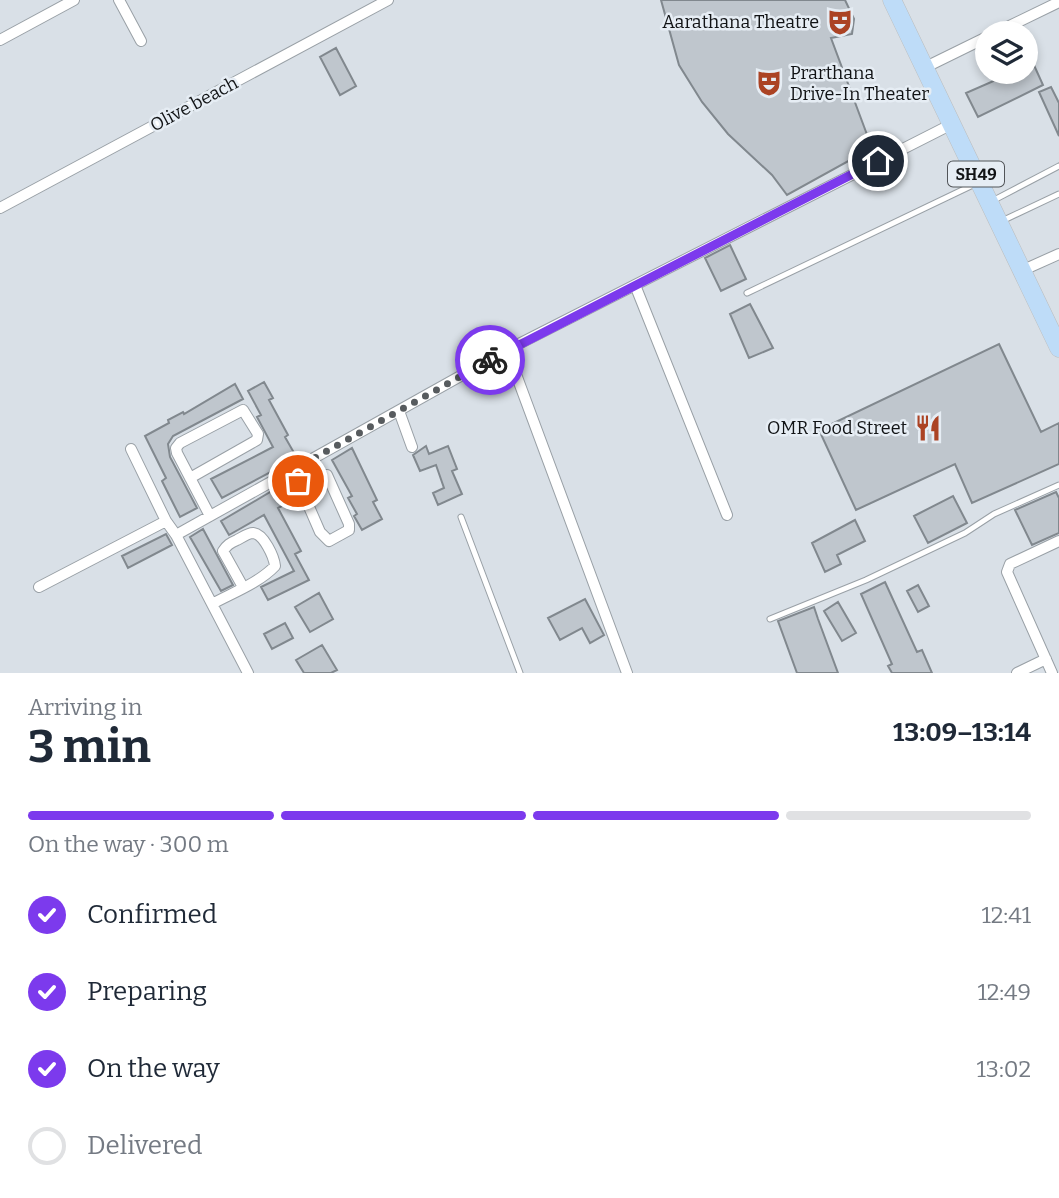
<!DOCTYPE html>
<meta charset="utf-8">
<style>
:root{--surface:#fff;--page:#f2f2f3;--text:#1f2937;--muted:#747a83;--line:#e0e1e3;--accent:#7c3aed}
body{margin:0;font-family:Bitter,serif;background:var(--page);color:var(--text);height:100vh;display:flex;flex-direction:column;font-size:26px;white-space:nowrap}
*{box-sizing:border-box;margin:0}
p{font-size:23px;color:var(--muted)}
.icon{flex:none;width:38px;height:38px;fill:none;stroke:currentColor;stroke-width:2;stroke-linecap:round;stroke-linejoin:round}
.map{position:relative;height:673px;overflow:hidden}
.drawer{display:flex;flex-direction:column;background:var(--surface);flex:1}
.drawer>*{flex:none}
.tools{position:absolute;left:975px;top:21px;display:grid;gap:14px}
.tools a{display:grid;place-items:center;width:63px;height:63px;border-radius:50%;background:var(--surface);box-shadow:0 4px 10px #0003;font-size:35px}
.pin{position:absolute;display:grid;place-items:center;width:60px;height:60px;color:#fff;margin:-30px;border:4px solid #fff;border-radius:50%;box-shadow:0 2px 7px #0007}
.courier{position:absolute;display:grid;place-items:center;width:70px;height:70px;margin:-35px;border:5px solid #7c3aed;border-radius:50%;background:#fff;color:#222;box-shadow:0 2px 9px #0007}
.head em{font-style:normal;font-weight:700}
.head div{display:flex;flex-direction:column-reverse}
.head{display:flex;align-items:center;justify-content:space-between;height:119px;padding:0 28px}
h1{font-size:46px;font-weight:700;line-height:52px}
.bar{display:grid;grid-template-columns:repeat(4,1fr);gap:10px 7px;align-content:center;height:84px;padding:0 28px}
.bar i{height:9px;border-radius:5px;background:var(--line)}
.bar .on{background:var(--accent)}
.bar p{grid-column:span 4}
ol{padding:0 28px;list-style:none}
li{display:flex;align-items:center;gap:21px;height:77px}
li p{margin-inline-start:auto}
li .icon{padding:7px;border-radius:50%;background:var(--accent);color:#fff;stroke-width:4}
li:last-child{color:var(--muted)}
li i{width:38px;height:38px;border:4px solid var(--line);border-radius:50%}
.map>svg:first-child{display:block}
.building{fill:#bfc6cd;stroke:#81888e;stroke-width:2}
.lines{fill:none;stroke-linecap:round;stroke-linejoin:round}
.lane-casing{stroke:#99a0a6;stroke-width:7}
.street-casing{stroke:#99a0a6;stroke-width:12}
.primary-casing{stroke:#bcbdbd;stroke-width:19}
.lane{stroke:#fff;stroke-width:5}
.street{stroke:#fff;stroke-width:10}
.primary{stroke:#bedcf8;stroke-width:18}
.done{stroke:#575b5e;stroke-width:7;stroke-dasharray:0 12.6}
.route{stroke:#7c3aed;stroke-width:9}
.labels{text-anchor:middle;dominant-baseline:central;stroke-width:5;stroke-linejoin:round;paint-order:stroke}
.shield{fill:#e6edf4;stroke:#515458;stroke-width:2}
.shield-label{font-size:16px;font-weight:bold;fill:#111315}
.poi-label{font-size:18px;fill:#111315;stroke:#e6edf4;text-anchor:end}
.street-label{font-size:18px;fill:#111315;stroke:#e6edf4}
</style>
<div class="map">
<svg width="1059" height="673" viewBox="0 0 1059 673">
<rect width="100%" height="100%" fill="#d9e0e7"/>
<!-- building -->
<path class="building" d="M661,0H845L854,19L852,34L831,38L872,148L787,195L772,175L728,134L702,102L679,65Z
M336,48L356,86L340,95L320,57Z
M1033,63L1043,85L978,117L966,93L1014,72H1026V67Z
M1051,87L1059,103V136L1039,92Z
M730,245L746,279L721,291L705,258Z
M750,304L773,348L749,358L730,314Z
M999,344L1041,432L1059,423V464L972,503L955,464L856,510L819,430Z
M264,382L273,398L269,400L288,435L285,437L297,458L222,498L211,479L273,447L257,417L261,415L248,391Z
M235,384L243,399L173,436L168,444L170,457L197,508L180,517L162,481L166,478L145,436L169,423L168,420L183,412L184,414Z
M426,446L429,454L448,446L457,469L452,471L462,494L438,505L433,493L444,488L436,465L420,471L413,455Z
M352,448L377,500L373,502L382,519L362,530L354,516L357,514L348,498L352,496L332,460Z
M277,488L286,504L278,508L301,551L295,554L309,580L268,600L261,587L294,571L264,515L229,535L221,521Z
M1056,492L1059,498V533L1032,545L1015,510Z
M953,496L967,523L928,543L914,516Z
M855,520L865,541L837,555L841,564L825,572L812,543Z
M203,529L233,585L221,591L190,537Z
M166,534L172,545L128,568L122,556Z
M885,582L917,652L922,650L932,673H892L888,666L892,664L861,594Z
M918,585L929,606L918,612L907,591Z
M319,593L333,619L310,632L295,607Z
M585,599L604,635L590,643L582,628L560,640L548,618Z
M838,602L856,633L842,641L824,611Z
M814,607L818,619L838,673H797L778,621Z
M285,623L293,638L272,649L264,634Z
M322,645L337,670L331,673H304L296,660Z"/>
<g class="lines">
<!-- lane casing -->
<g class="lane-casing">
<path id="lane" d="M996,199L1059,166
M1006,219L1059,194
M747,293L977,183
M461,517L520,673
M770,619L866,580L965,533L994,514L1059,485"/>
</g>
<!-- street casing -->
<g class="street-casing">
<path id="street" d="M119,0L141,41
M995,33L1059,2
M0,40L74,0
M932,64L987,37
M0,208L388,0
M1030,267L1059,254
M635,285L727,515
M507,350L627,673
M399,411L412,447
M131,449L166,521L176,535L248,673
M293,470L320,532L329,541L349,530V524L327,475H321L299,485
M190,478L257,440L258,434L243,410L180,443L176,448L177,453L210,516
M176,535L507,350L952,124
M39,587L166,521
M212,604C232,593 259,583 275,566C274,557 264,534 253,533C248,533 241,538 237,540C230,543 227,545 223,551L243,587
M1017,673L1046,659
M1052,673L1007,572L1010,564L1059,541"/>
</g>
<!-- primary casing -->
<g class="primary-casing">
<path id="primary" d="M892,0L1059,348"/>
</g>
<!-- lane -->
<use href="#lane" class="lane"/>
<!-- street -->
<use href="#street" class="street"/>
<!-- primary -->
<use href="#primary" class="primary"/>
</g>
<g class="lines">
<!-- done -->
<path class="done" d="M298,481L293,470L490,360"/>
<!-- route -->
<path class="route" d="M490,360L878,161"/>
</g>
<!-- icons -->
<defs>
<g id="theatre-bare" transform="scale(2.1)"><path d="M-5-5.5Q0-4 5-5.5V0Q5 5 0 6Q-5 5-5 0ZM-3.3-2.5H-1v1.5H-3.3ZM1-2.5H3.3v1.5H1ZM-2.8 1Q0 5.5 2.8 1Z" fill="#ab4324" stroke="#e6edf4" stroke-width="2.5" paint-order="stroke"/></g>
<g id="restaurant-bare" transform="scale(2.1)"><path d="M-5-6h1v4h1v-4h1v4h1v-4h1v5L-1.5 .5V6h-2V.5L-5-1ZM5-6V6H3V1.5H1.5Q1.5-4 5-6Z" fill="#ab4324" stroke="#e6edf4" stroke-width="2.5" paint-order="stroke"/></g>
</defs>
<g fill-rule="evenodd">
<use href="#theatre-bare" x="840" y="22"/>
<use href="#theatre-bare" x="769" y="83"/>
<use href="#restaurant-bare" x="928" y="428"/>
</g>
<g class="labels">
<!-- shield labels -->
<rect class="shield" x="948" y="161.5" width="56" height="25" rx="5"/>
<g class="shield-label">
<text x="976" y="174">SH49</text>
</g>
<!-- poi labels -->
<g class="poi-label">
<text x="819" y="22">Aarathana Theatre</text>
<text x="790" y="73" text-anchor="start">Prarthana<tspan x="790" dy="21">Drive-In Theater</tspan></text>
<text x="907" y="428">OMR Food Street</text>
</g>
<!-- street labels -->
<g class="street-label">
<text transform="translate(194 104) rotate(-28)">Olive beach</text>
</g>
</g>
</svg>
<div class="tools">
<a><svg class="icon" aria-label="layers" viewBox="0 0 24 24"><path d="M12 4l9 5-9 5-9-5zM3 14l9 5 9-5"/></svg></a>
</div>
<div class="pin" style="left:298px;top:481px;background:#ea580c"><svg class="icon" aria-label="bag" viewBox="0 0 24 24"><path d="M5 8h14l-1 12H6zM9 8a3 3 0 0 1 6 0"/></svg></div>
<div class="pin" style="left:878px;top:161px;background:#1f2937"><svg class="icon" aria-label="home" viewBox="0 0 24 24"><path d="M3 11l9-7 9 7M6 9v11h12V9"/></svg></div>
<div class="courier" style="left:490px;top:360px"><svg class="icon" aria-label="bike" viewBox="0 0 24 24"><circle cx="6" cy="16" r="4"/><circle cx="18" cy="16" r="4"/><path d="M6 16l4-8h5l3 8M10 8l3 8H6M13 5h3"/></svg></div>
</div>
<section class="drawer">
<div class="head"><div><h1>3 min</h1><p>Arriving in</p></div><em>13:09–13:14</em></div>
<div class="bar"><i class="on"></i><i class="on"></i><i class="on"></i><i></i><p>On the way · 300 m</p></div>
<ol>
<li><svg class="icon" aria-label="check" viewBox="0 0 24 24"><path d="M5 12l5 5 9-10"/></svg>Confirmed<p>12:41</p></li>
<li><svg class="icon" aria-label="check" viewBox="0 0 24 24"><path d="M5 12l5 5 9-10"/></svg>Preparing<p>12:49</p></li>
<li><svg class="icon" aria-label="check" viewBox="0 0 24 24"><path d="M5 12l5 5 9-10"/></svg>On the way<p>13:02</p></li>
<li><i></i>Delivered</li>
</ol>
</section>
